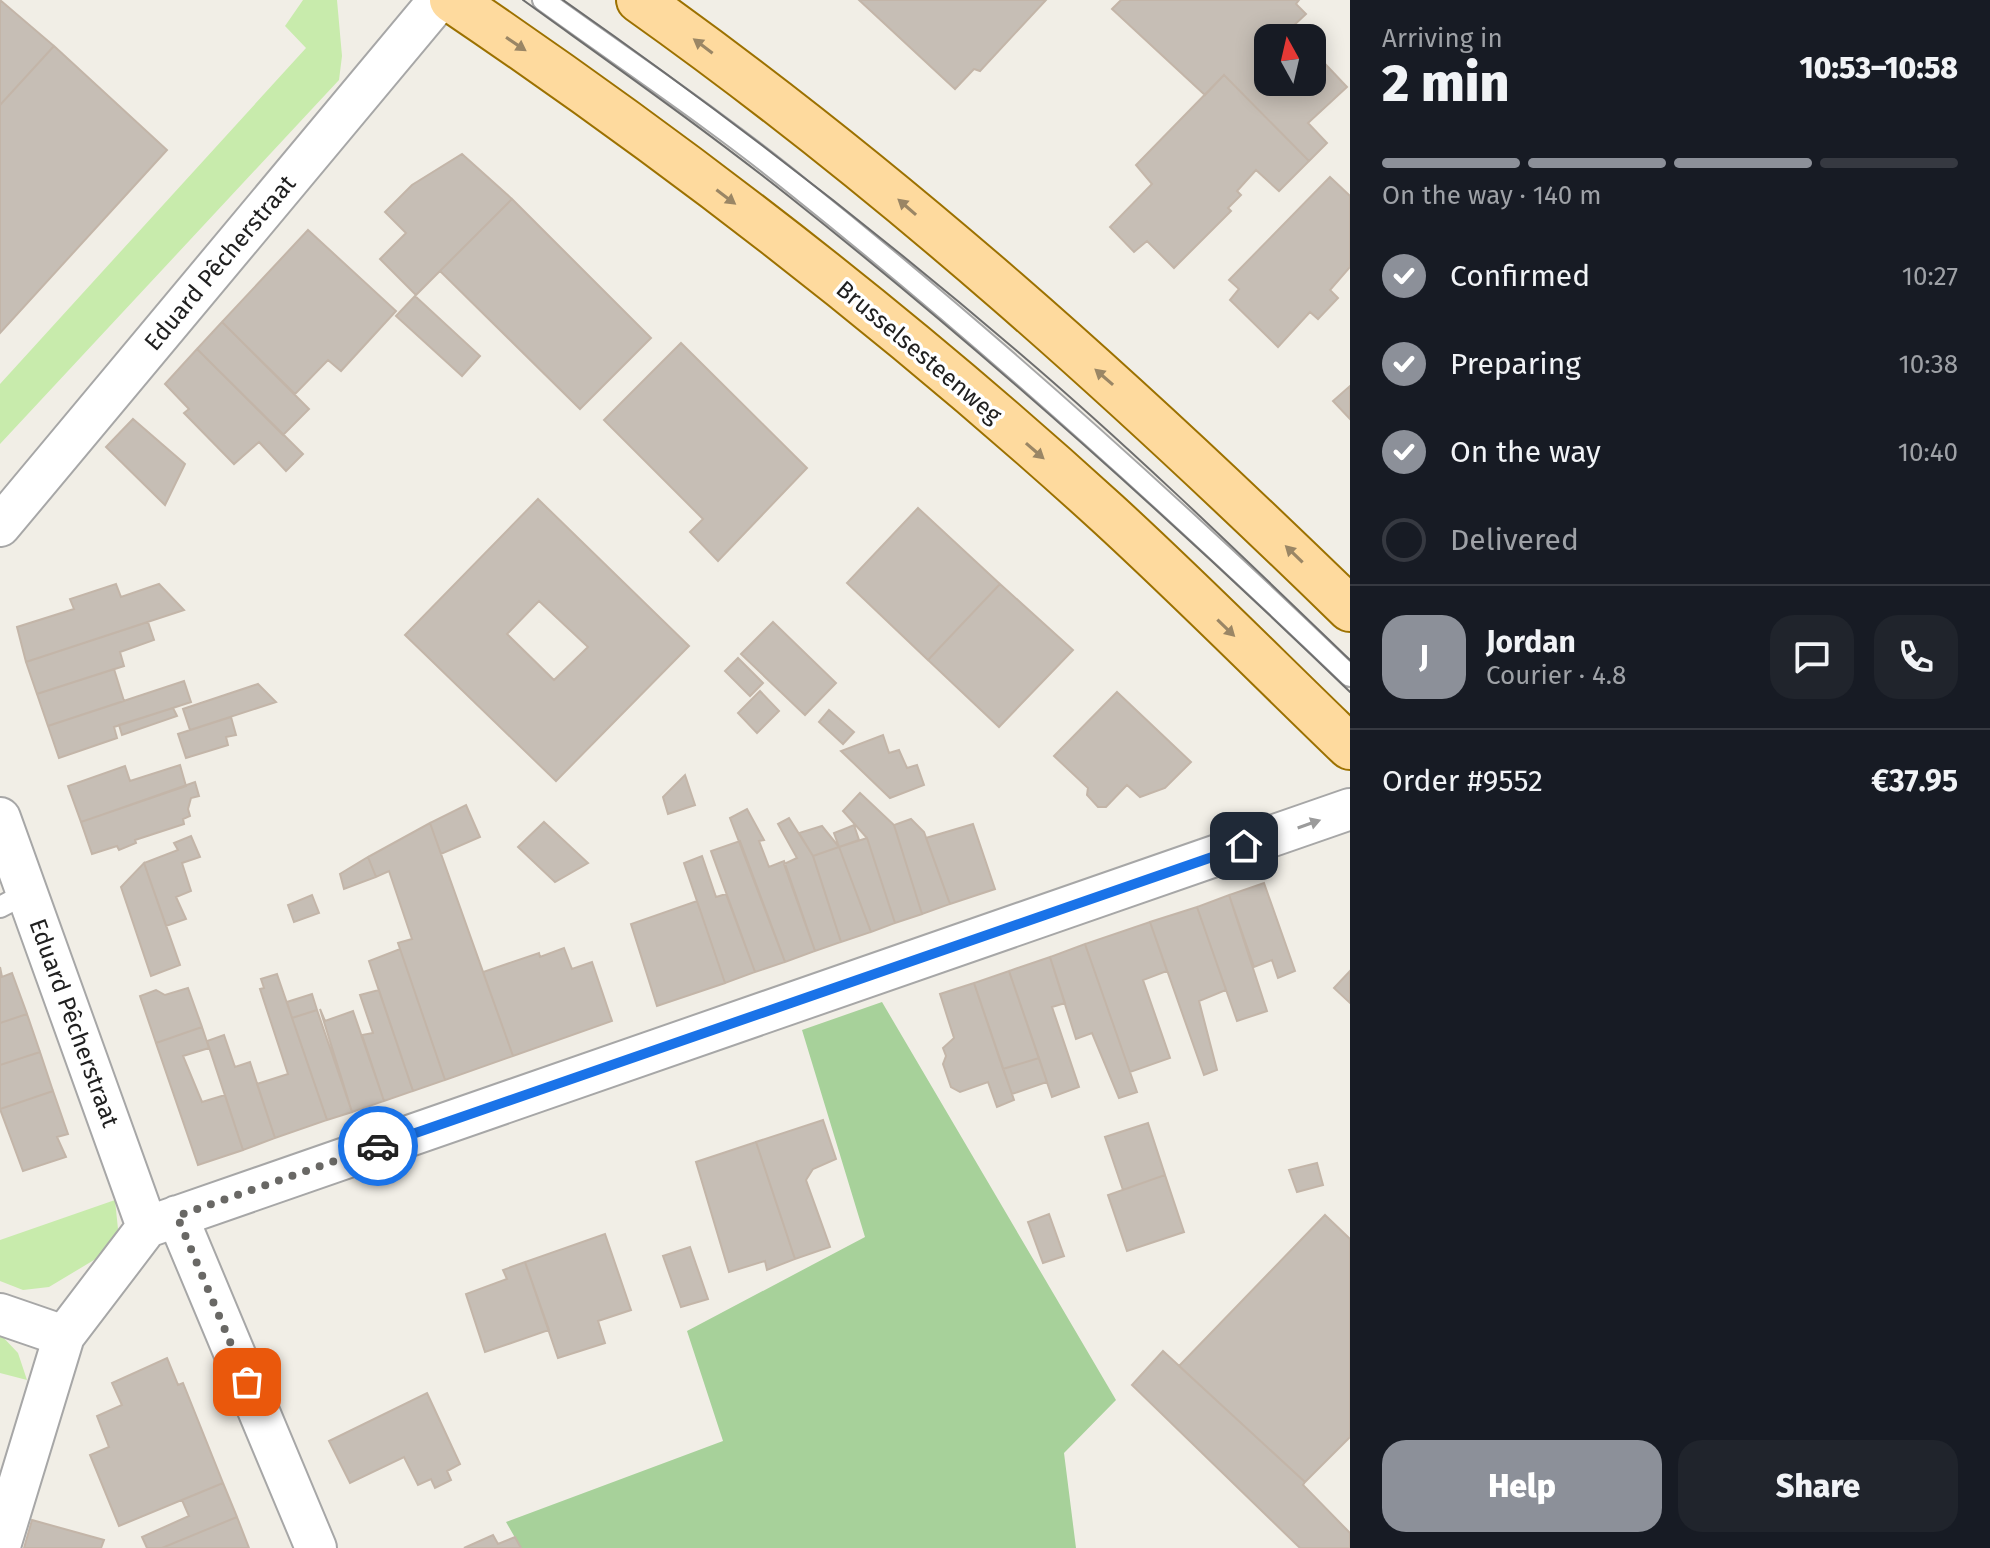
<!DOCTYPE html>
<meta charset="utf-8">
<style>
:root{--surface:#171b24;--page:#20242c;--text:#f1f3f6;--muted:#9ea1a6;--line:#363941;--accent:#8c9099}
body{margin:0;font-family:"Fira Sans",sans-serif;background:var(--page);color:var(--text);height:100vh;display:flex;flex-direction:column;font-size:30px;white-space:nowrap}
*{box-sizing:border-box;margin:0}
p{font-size:26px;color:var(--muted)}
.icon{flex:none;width:44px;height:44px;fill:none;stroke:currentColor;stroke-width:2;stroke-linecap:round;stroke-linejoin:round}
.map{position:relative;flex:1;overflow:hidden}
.drawer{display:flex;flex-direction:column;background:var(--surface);width:640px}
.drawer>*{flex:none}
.needle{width:52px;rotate:352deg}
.buttons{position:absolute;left:1254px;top:24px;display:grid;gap:16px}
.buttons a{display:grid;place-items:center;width:72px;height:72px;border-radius:16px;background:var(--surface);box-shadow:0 4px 20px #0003;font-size:40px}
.pin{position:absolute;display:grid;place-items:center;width:68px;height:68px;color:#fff;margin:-34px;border-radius:16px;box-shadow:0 4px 12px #0006}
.courier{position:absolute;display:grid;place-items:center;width:80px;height:80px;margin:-40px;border:6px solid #1a73e8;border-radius:50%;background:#fff;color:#222;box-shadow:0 2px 10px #0007}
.overview em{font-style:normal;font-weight:800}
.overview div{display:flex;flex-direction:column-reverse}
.overview{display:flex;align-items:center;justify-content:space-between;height:136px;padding:0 32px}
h1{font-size:52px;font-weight:800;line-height:60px}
.bar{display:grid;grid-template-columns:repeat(4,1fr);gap:12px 8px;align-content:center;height:96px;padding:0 32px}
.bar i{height:10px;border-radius:6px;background:var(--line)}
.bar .on{background:var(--accent)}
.bar p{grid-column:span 4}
.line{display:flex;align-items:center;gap:20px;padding:0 32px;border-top:2px solid var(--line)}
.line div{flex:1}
.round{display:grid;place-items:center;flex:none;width:84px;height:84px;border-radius:24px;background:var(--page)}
ol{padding:0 32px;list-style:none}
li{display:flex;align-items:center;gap:24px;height:88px}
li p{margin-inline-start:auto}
li .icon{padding:8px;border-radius:50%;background:var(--accent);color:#fff;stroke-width:4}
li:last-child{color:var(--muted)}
li i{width:44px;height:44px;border:4px solid var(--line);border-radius:50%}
.cta{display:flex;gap:16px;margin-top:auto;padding:16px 32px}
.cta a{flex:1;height:92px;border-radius:24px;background:var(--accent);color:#fff;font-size:32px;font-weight:800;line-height:92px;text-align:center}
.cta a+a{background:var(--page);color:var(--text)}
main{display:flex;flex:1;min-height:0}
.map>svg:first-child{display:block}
.grass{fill:#c8ebac}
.forest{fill:#a7d19a}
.building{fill:#c6beb5;stroke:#c3b5a8;stroke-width:2;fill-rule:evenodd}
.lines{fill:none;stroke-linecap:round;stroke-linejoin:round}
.lane-casing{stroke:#a7a7a7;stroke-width:24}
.street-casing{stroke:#a7a7a7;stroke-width:44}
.primary-casing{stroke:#9c7100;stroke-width:48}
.lane{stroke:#fff;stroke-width:20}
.street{stroke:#fff;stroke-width:40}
.primary{stroke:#feda9e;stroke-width:44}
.tram{stroke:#6e6e6e;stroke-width:2}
.oneway{fill:#9a8665}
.oneway2{fill:#9b9b9b}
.done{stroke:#696865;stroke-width:8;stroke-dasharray:0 14.4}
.route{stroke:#1a73e8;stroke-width:10}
.labels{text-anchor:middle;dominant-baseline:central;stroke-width:7;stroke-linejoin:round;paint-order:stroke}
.street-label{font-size:24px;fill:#202020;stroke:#fff}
</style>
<main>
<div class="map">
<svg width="1350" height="1548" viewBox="0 0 1350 1548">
<rect width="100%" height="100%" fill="#f1eee6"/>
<!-- grass -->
<path class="grass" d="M303,0H337L342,56L339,80L0,444V384L306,48L285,26Z
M115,1200L118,1229L104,1254L49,1287L23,1290L0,1281V1240Z
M0,1334L18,1353L27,1380L0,1373Z"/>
<!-- forest -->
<path class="forest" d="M882,1002L1116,1400L1064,1453L1076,1548H521L506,1522L723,1441L687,1331L865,1237L802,1030Z"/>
<!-- building -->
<path class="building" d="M0,0L54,46L0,105Z
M859,0H1046L980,71L974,69L955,89Z
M1121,0H1299L1296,4L1306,14L1291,28L1300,38H1268V82H1312V50L1347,87L1308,123L1327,143L1309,161L1224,75L1205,95L1112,9Z
M54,46L167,150L0,333V105Z
M1224,75L1309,161L1279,191L1256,170L1237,191L1241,195L1228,208L1231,211L1174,268L1147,241L1134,252L1110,227L1152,184L1136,165Z
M462,154L512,199L416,295L380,259L406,233L385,212L412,185Z
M1330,177L1350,196V267L1330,290L1338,298L1318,319L1310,312L1278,347L1230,300L1239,289L1229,280Z
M512,199L651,338L580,409L440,271Z
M308,230L396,311L341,371L328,360L295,394L222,322Z
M415,296L480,356L462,376L396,316Z
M222,322L309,409L283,435L197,349Z
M681,343L807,468L718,561L690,532L703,519L604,420Z
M197,349L303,454L286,471L259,442L234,464L184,413L189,409L165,384Z
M1350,386V419L1333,401Z
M133,419L185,464L165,505L106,447Z
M538,499L689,646L556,781L405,635ZM539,601L588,647L554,680L507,634Z
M918,508L1000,584L928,660L847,583Z
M116,584L121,597L159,584L184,610L26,662L17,627L74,609L70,599Z
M1000,584L1073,650L999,727L928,660Z
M148,622L154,640L120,652L124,666L37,694L26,662Z
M773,622L836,683L805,715L741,654Z
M738,658L763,683L750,696L725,671Z
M114,669L124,701L48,726L37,694Z
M184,681L191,702L114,727L117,738L59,758L48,726Z
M258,684L276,702L190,730L183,709Z
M760,691L779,711L757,733L738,713Z
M1117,692L1191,762L1165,788L1140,797L1127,785L1106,807H1098L1087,795L1088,788L1054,756Z
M173,708L177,716L122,735L119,725Z
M829,710L854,732L843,744L819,722Z
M231,717L236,735L226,737L228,745L186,758L178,734Z
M883,735L889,753L899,750L907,768L917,765L924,785L890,798L841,751Z
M180,765L186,786L81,822L68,786L125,766L130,781Z
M685,775L695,805L668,814L663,797Z
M195,782L199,796L191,798L188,809L190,816L183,819L184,824L135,840L136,843L119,850L117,846L92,854L81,822Z
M860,793L894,825L922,914L895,923L867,838L843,811Z
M466,805L480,837L441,854L430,823Z
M747,809L764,840L759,841L769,867L784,861L815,951L785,962L730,818Z
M789,818L813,856L841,942L815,951L784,864L797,858L778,824Z
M911,819L924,832L950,904L922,914L894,825Z
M544,822L588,863L555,882L518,847Z
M430,823L513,1056L445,1080L398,943L412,939L389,871L376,877L368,857Z
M973,824L995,889L950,904L926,838Z
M854,825L859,840L839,847L834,833Z
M822,826L839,847L813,856L799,833Z
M191,836L200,857L182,863L191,891L176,897L186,919L166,926L144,863L178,850L174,843Z
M867,838L895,923L871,932L839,847Z
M740,841L785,962L755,972L711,851Z
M839,847L871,932L841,942L813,856Z
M702,856L716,897L726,894L755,972L725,983L684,863Z
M368,857L376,877L344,889L340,874Z
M144,863L180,965L151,976L121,887Z
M1264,883L1295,971L1278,978L1272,960L1254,967L1229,895Z
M312,895L319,913L294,922L288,905Z
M1229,895L1267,1011L1237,1021L1197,907Z
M697,901L725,983L657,1006L631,924Z
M1197,907L1226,990L1199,1001L1217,1070L1204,1075L1150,922Z
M1150,922L1167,971L1143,980L1170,1058L1130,1072L1085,944Z
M1085,944L1137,1092L1119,1098L1092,1033L1076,1039L1050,957Z
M564,948L572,969L592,962L612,1021L513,1056L483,972L539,953L540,957Z
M400,949L445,1080L413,1091L369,961Z
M1050,957L1065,1003L1052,1007L1079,1087L1052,1097L1009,971Z
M0,967L2,977L12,973L27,1014L0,1023Z
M1009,971L1039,1058L1003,1069L974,983Z
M1350,971V1003L1334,988Z
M277,974L327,1120L275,1138L257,1084L288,1074L260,989L264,988L261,979Z
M974,983L1014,1100L997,1107L988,1082L960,1092L951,1087L943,1064L946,1056L943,1048L954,1038L940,994Z
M188,988L202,1027L156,1043L140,996L156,990L165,995Z
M379,990L413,1091L384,1101L362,1035L373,1033L360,995Z
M312,994L317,1010L292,1018L287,1002Z
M320,1009L325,1021L353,1011L384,1101L352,1112Z
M317,1010L352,1112L327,1120L292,1018Z
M27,1014L40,1052L0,1065V1023Z
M202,1027L209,1048L183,1056L202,1102L225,1095L243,1150L198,1165L156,1043Z
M224,1035L235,1067L250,1062L275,1138L243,1150L207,1041Z
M40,1052L53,1091L0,1109V1065Z
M1039,1058L1047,1082L1012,1094L1003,1069Z
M53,1091L68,1134L57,1137L66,1157L23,1171L0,1109Z
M823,1120L836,1159L813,1169L806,1180L830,1247L795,1259L756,1142Z
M1148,1123L1165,1175L1123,1190L1105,1137Z
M756,1142L795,1259L767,1270L765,1261L729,1272L696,1162Z
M1317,1163L1323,1185L1297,1192L1289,1170Z
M1165,1175L1184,1232L1127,1251L1108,1195Z
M1049,1214L1064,1256L1043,1263L1028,1222Z
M1325,1215L1350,1239V1437L1305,1482L1179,1366Z
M605,1234L631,1310L598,1321L605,1343L558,1358L525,1262Z
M690,1247L708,1299L681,1307L663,1256Z
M525,1262L549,1330L485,1352L466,1294L507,1279L503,1270Z
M1163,1351L1305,1482L1303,1485L1350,1533V1548H1300L1132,1385Z
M167,1358L178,1385L183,1383L223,1483L119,1526L90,1455L109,1447L97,1416L122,1405L112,1383Z
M427,1393L460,1464L447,1471L451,1480L435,1488L431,1479L418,1485L404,1457L350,1483L329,1441Z
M223,1483L237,1517L162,1548H147L142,1537L189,1516L182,1500Z
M237,1517L249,1548H162Z
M32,1520L104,1540L101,1548H24Z
M493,1535L498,1544L515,1537L521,1548H464Z"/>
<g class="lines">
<!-- lane casing -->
<g class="lane-casing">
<path id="lane" d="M543,0C630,63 719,122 802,190C993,343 1173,506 1350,676
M0,907L27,893"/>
</g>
<!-- street casing -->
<g class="street-casing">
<path id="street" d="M0,526L439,0
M0,818L147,1227
M177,1216L316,1548
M0,1314L64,1336
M0,1546L64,1336L147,1227L1350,809"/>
</g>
<!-- primary casing -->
<g class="primary-casing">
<path id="primary" d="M452,0C681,155 902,326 1107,513C1190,589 1269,669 1350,747
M639,0C894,181 1126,391 1350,609"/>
</g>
<!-- lane -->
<use href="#lane" class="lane"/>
<!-- street -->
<use href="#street" class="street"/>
<!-- primary -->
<use href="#primary" class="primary"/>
<!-- tram -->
<path class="tram" d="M523,0C613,65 704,129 791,198C986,353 1171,519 1350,692
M563,0C720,110 872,227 1017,351C1132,449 1241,555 1350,660"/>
</g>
<!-- one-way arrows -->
<defs><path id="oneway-solid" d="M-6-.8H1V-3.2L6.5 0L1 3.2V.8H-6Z" transform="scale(2)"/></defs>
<g class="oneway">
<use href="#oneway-solid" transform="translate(516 44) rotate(34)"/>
<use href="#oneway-solid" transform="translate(703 46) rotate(-143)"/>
<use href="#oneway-solid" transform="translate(726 197) rotate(37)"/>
<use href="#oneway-solid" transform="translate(907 207) rotate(-139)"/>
<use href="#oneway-solid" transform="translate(1104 377) rotate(-139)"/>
<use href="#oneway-solid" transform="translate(1035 451) rotate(41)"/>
<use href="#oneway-solid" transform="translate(1294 554) rotate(-136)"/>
<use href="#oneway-solid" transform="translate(1226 628) rotate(44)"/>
</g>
<use class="oneway2" href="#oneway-solid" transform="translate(1309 824) rotate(-19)"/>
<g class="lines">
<!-- done -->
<path class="done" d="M247,1382L177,1216L378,1146"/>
<!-- route -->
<path class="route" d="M378,1146L1244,846"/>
</g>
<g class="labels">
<!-- street labels -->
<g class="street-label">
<text transform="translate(220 263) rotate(-50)">Eduard Pêcherstraat</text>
<text transform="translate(919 352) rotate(40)">Brusselsesteenweg</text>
<text transform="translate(74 1023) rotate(70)">Eduard Pêcherstraat</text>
</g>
</g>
</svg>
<div class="buttons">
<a><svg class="needle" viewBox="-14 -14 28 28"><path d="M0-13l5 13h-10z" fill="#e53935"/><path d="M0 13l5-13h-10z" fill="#9ea1a6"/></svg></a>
</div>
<div class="pin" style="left:247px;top:1382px;background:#ea580c"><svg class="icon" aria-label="bag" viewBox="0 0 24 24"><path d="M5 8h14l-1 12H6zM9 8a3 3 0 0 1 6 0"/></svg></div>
<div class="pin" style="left:1244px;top:846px;background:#1f2937"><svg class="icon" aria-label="home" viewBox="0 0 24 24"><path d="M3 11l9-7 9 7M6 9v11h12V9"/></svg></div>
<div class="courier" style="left:378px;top:1146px"><svg class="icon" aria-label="car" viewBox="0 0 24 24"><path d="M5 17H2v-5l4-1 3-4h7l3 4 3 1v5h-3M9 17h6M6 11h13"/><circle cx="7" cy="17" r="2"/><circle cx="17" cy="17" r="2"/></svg></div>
</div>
<section class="drawer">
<div class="overview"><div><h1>2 min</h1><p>Arriving in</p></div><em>10:53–10:58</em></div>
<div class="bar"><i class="on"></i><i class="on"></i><i class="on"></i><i></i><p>On the way · 140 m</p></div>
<ol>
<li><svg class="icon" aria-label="check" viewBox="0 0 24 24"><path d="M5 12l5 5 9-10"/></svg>Confirmed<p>10:27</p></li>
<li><svg class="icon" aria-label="check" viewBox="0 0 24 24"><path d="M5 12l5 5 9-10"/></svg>Preparing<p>10:38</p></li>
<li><svg class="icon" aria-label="check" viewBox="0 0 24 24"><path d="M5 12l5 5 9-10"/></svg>On the way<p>10:40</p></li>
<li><i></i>Delivered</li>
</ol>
<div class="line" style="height:144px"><b class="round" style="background:var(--accent);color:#fff">J</b><div><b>Jordan</b><p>Courier · 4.8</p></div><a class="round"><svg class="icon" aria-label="chat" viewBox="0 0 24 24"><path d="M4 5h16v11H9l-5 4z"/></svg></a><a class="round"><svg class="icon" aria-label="phone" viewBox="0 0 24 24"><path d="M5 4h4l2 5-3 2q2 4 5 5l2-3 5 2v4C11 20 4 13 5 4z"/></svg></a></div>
<div class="line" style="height:104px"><div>Order #9552</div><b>€37.95</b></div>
<div class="cta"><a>Help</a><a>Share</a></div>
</section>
</main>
